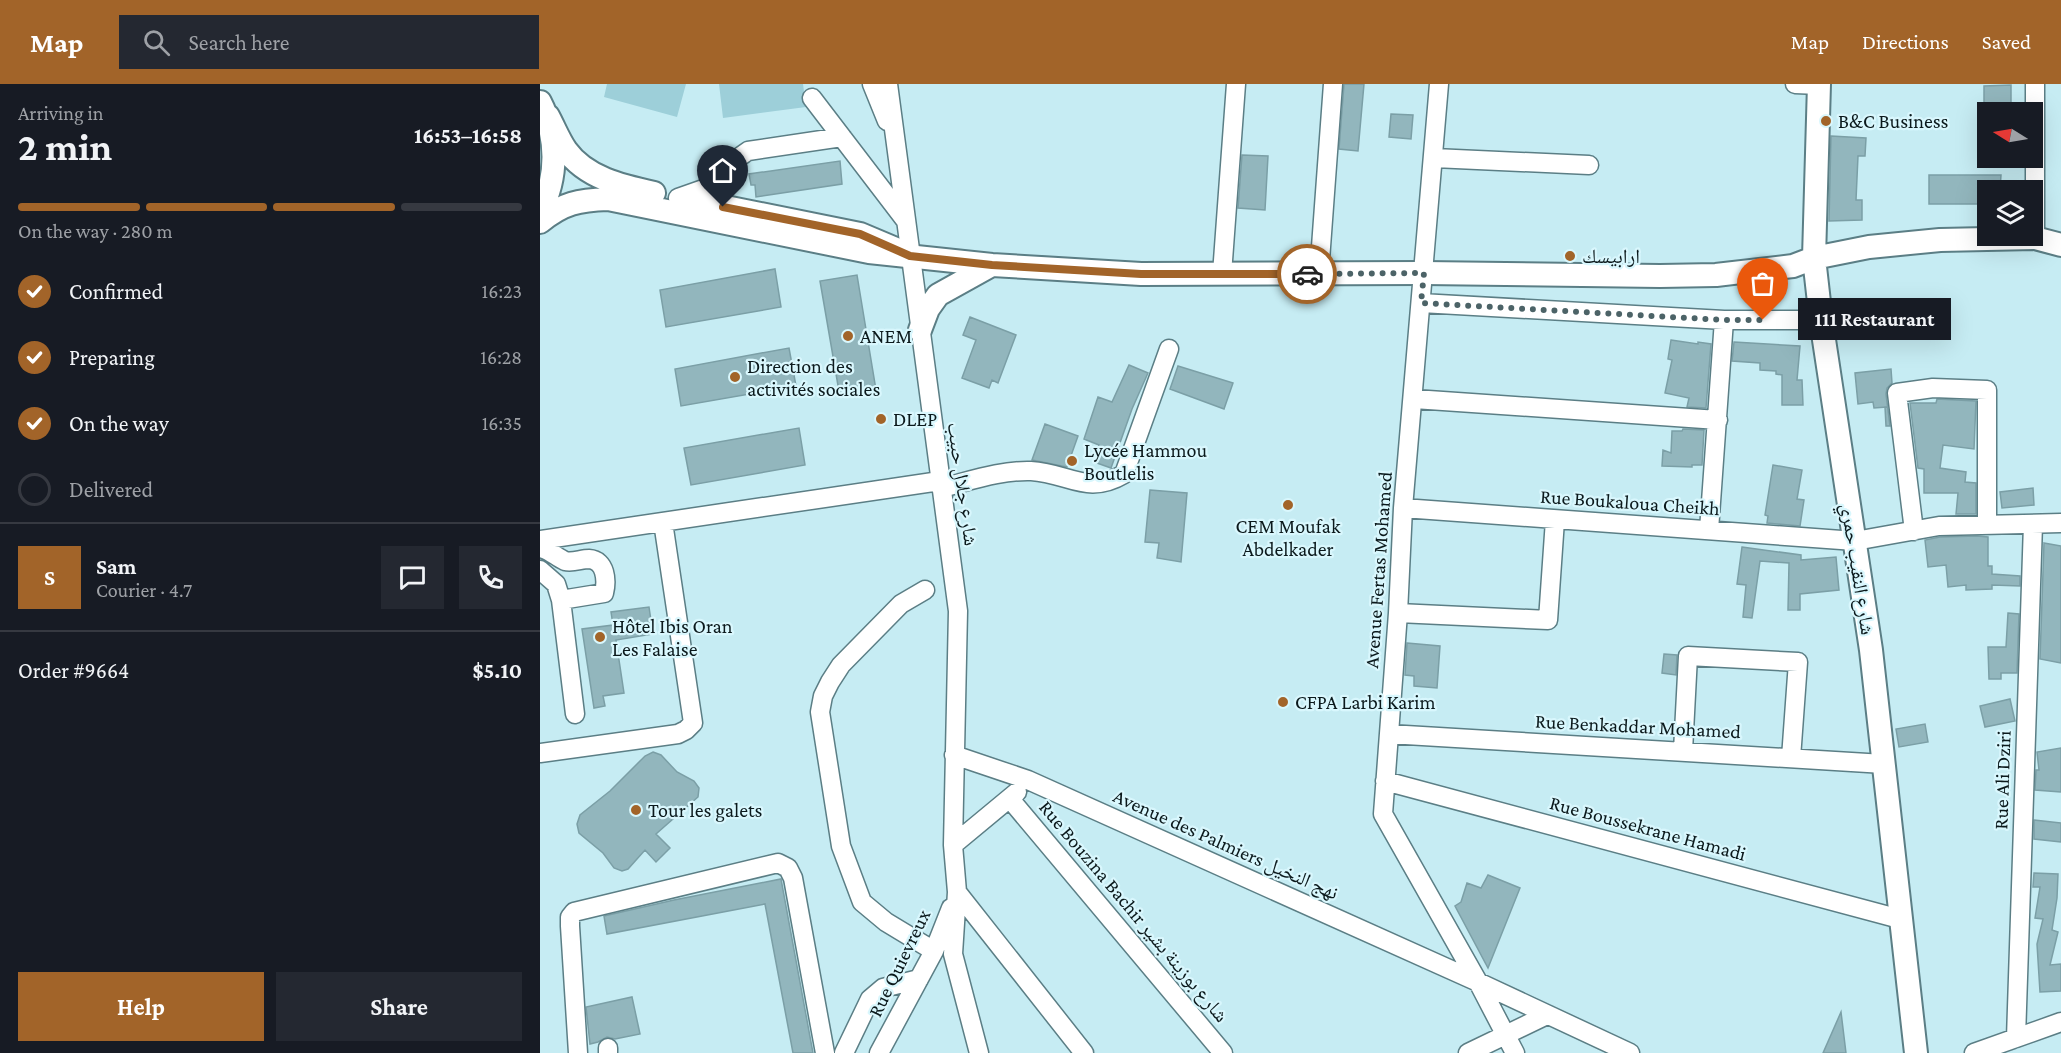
<!DOCTYPE html>
<meta charset="utf-8">
<style>
:root{--surface:#171b24;--page:#242831;--text:#f1f3f6;--muted:#9ea1a6;--line:#363941;--accent:#a26429}
body{margin:0;font-family:"Crimson Pro","Noto Naskh Arabic",serif;background:var(--page);color:var(--text);height:100vh;display:flex;flex-direction:column;font-size:22px;white-space:nowrap}
*{box-sizing:border-box;margin:0}
p{font-size:20px;color:var(--muted)}
.icon{flex:none;width:33px;height:33px;fill:none;stroke:currentColor;stroke-width:2;stroke-linecap:round;stroke-linejoin:round}
.map{position:relative;flex:1;overflow:hidden}
.drawer{display:flex;flex-direction:column;background:var(--surface);width:540px}
.drawer>*{flex:none}
.needle{width:39px;rotate:281deg}
.fabs{position:absolute;left:1437px;top:18px;display:grid;gap:12px}
.fabs a{display:grid;place-items:center;width:66px;height:66px;border-radius:0px;background:var(--surface);box-shadow:0 6px 24px #0002;font-size:30px}
.pin{position:absolute;display:grid;place-items:center;width:51px;height:51px;color:#fff;margin:-62px -26px;border-radius:50% 50% 50% 0;rotate:-45deg;box-shadow:0 0 6px #0007}
.pin .icon{rotate:45deg}
.courier{position:absolute;display:grid;place-items:center;width:60px;height:60px;margin:-30px;border:4px solid #a26429;border-radius:50%;background:#fff;color:#222;box-shadow:0 2px 8px #0007}
.bubble{position:absolute;height:42px;border-radius:0px;background:var(--surface);box-shadow:0 6px 24px #0002;font-size:20px;font-weight:700;line-height:42px;text-align:center}
.overview em{font-style:normal;font-weight:700}
.overview div{display:flex;flex-direction:column-reverse}
.overview{display:flex;align-items:center;justify-content:space-between;height:102px;padding:0 18px}
h1{font-size:39px;font-weight:700;line-height:45px}
.bar{display:grid;grid-template-columns:repeat(4,1fr);gap:9px 6px;align-content:center;height:72px;padding:0 18px}
.bar i{height:8px;border-radius:4px;background:var(--line)}
.bar .on{background:var(--accent)}
.bar p{grid-column:span 4}
.line{display:flex;align-items:center;gap:15px;padding:0 18px;border-top:2px solid var(--line)}
.line div{flex:1}
.round{display:grid;place-items:center;flex:none;width:63px;height:63px;border-radius:0px;background:var(--page)}
ol{padding:0 18px;list-style:none}
li{display:flex;align-items:center;gap:18px;height:66px}
li p{margin-inline-start:auto}
li .icon{padding:6px;border-radius:50%;background:var(--accent);color:#fff;stroke-width:4}
li:last-child{color:var(--muted)}
li i{width:33px;height:33px;border:3px solid var(--line);border-radius:50%}
.button{display:flex;gap:12px;margin-top:auto;padding:12px 18px}
.button a{flex:1;height:69px;border-radius:0px;background:var(--accent);color:#fff;font-size:24px;font-weight:700;line-height:69px;text-align:center}
.button a+a{background:var(--page);color:var(--text)}
header{display:flex;align-items:center;gap:36px;box-sizing:border-box;height:84px;padding:0 30px;background:var(--accent);color:#fff}
header strong{font-size:28px}
nav{display:flex;gap:33px;margin-inline-start:auto;font-size:21px}
.search{width:420px;height:54px;background:var(--page);display:flex;align-items:center;gap:15px;box-sizing:border-box;padding:0 21px;border-radius:0px;color:var(--muted);font-size:22px}
main{display:flex;flex:1;min-height:0}
.map>svg:first-child{display:block}
.green{fill:#9dcfd9}
.building{fill:#92b6bd;stroke:#7b9fa6;stroke-width:1.5}
.lines{fill:none;stroke-linecap:round;stroke-linejoin:round}
.minor-casing{stroke:#5b7e85;stroke-width:21}
.major-casing{stroke:#5b7e85;stroke-width:26}
.minor{stroke:#fff;stroke-width:18}
.major{stroke:#fff;stroke-width:22}
.done{stroke:#4c6367;stroke-width:6;stroke-dasharray:0 10.8}
.route{stroke:#a26429;stroke-width:8}
.poi-dot{fill:#a26429;stroke:#d9f7fd;stroke-width:2}
.labels{text-anchor:middle;dominant-baseline:central;stroke-width:4.5;stroke-linejoin:round;paint-order:stroke}
.poi-label{font-size:20px;fill:#0b191c;stroke:#d9f7fd;text-anchor:start}
.street-label{font-size:20px;fill:#0b191c;stroke:#d9f7fd}
</style>
<header>
<strong>Map</strong>
<div class="search"><svg class="icon" aria-label="search" viewBox="0 0 24 24"><circle cx="10" cy="10" r="6"/><path d="M15 15l6 6"/></svg>Search here</div>
<nav><a>Map</a><a>Directions</a><a>Saved</a></nav>
</header>
<main>
<section class="drawer">
<div class="overview"><div><h1>2 min</h1><p>Arriving in</p></div><em>16:53–16:58</em></div>
<div class="bar"><i class="on"></i><i class="on"></i><i class="on"></i><i></i><p>On the way · 280 m</p></div>
<ol>
<li><svg class="icon" aria-label="check" viewBox="0 0 24 24"><path d="M5 12l5 5 9-10"/></svg>Confirmed<p>16:23</p></li>
<li><svg class="icon" aria-label="check" viewBox="0 0 24 24"><path d="M5 12l5 5 9-10"/></svg>Preparing<p>16:28</p></li>
<li><svg class="icon" aria-label="check" viewBox="0 0 24 24"><path d="M5 12l5 5 9-10"/></svg>On the way<p>16:35</p></li>
<li><i></i>Delivered</li>
</ol>
<div class="line" style="height:108px"><b class="round" style="background:var(--accent);color:#fff">S</b><div><b>Sam</b><p>Courier · 4.7</p></div><a class="round"><svg class="icon" aria-label="chat" viewBox="0 0 24 24"><path d="M4 5h16v11H9l-5 4z"/></svg></a><a class="round"><svg class="icon" aria-label="phone" viewBox="0 0 24 24"><path d="M5 4h4l2 5-3 2q2 4 5 5l2-3 5 2v4C11 20 4 13 5 4z"/></svg></a></div>
<div class="line" style="height:78px"><div>Order #9664</div><b>$5.10</b></div>
<div class="button"><a>Help</a><a>Share</a></div>
</section>
<div class="map">
<svg width="1521" height="969" viewBox="0 0 1521 969">
<rect width="100%" height="100%" fill="#c6ecf3"/>
<!-- green -->
<path class="green" d="M67,0H146L137,33L64,13Z
M179,0H263L266,23L183,34Z"/>
<!-- building -->
<path class="building" d="M804,0H824L818,67L799,65Z
M1471,1V28H1444V2Z
M851,30L873,31L871,55L849,53Z
M1291,52L1326,54L1325,72H1318L1316,116H1322V136L1289,137Z
M702,71L728,72L725,126L698,124Z
M300,77L302,100L216,113L215,101H211L209,90Z
M1389,91H1461L1460,106H1448V120H1389Z
M235,185L241,223L126,243L120,206Z
M317,191L336,306L300,313L280,197Z
M430,233L476,251L458,299L452,296L449,304L422,294L436,256L423,251Z
M1131,256L1158,260V258L1171,260L1166,324L1147,323L1149,314L1125,309L1132,276L1128,275Z
M1194,258L1260,262L1257,296H1262L1263,321H1242V291L1236,290V287L1220,286V279L1192,277Z
M249,264L256,302L141,322L135,285Z
M589,281L608,289L592,325L571,384L554,378L559,361L544,355L558,313L572,318Z
M638,282L693,299L684,325L630,305Z
M1351,285L1352,299L1347,304L1346,310L1350,342H1346L1345,323H1347L1334,324L1333,318L1318,320L1315,289Z
M1397,315L1436,317L1434,365L1403,361L1400,384L1426,388L1425,398L1436,399V430H1416L1418,409H1384V385L1378,384L1370,319H1396Z
M505,340L538,352L527,383L492,376Z
M259,344L265,381L151,401L144,364Z
M1143,345L1164,346L1162,381H1152V383L1122,382L1123,366L1131,369L1132,347H1142Z
M1233,381L1262,386L1257,415L1264,416L1260,442L1227,439L1228,432L1225,431Z
M1493,404L1494,421L1462,424L1460,408Z
M610,406L647,409L641,478L617,474L619,459L605,458Z
M1437,452L1448,453V482H1452V490L1480,492V502L1452,501V505L1426,506V501L1408,503L1406,481L1388,483L1385,456L1400,453Z
M1504,459L1521,462V579L1500,575Z
M1202,463L1261,471V476L1296,473L1299,506L1260,510V526H1248L1249,479L1220,477L1212,534L1203,533L1206,501L1197,500Z
M109,523L113,550L76,556L84,609L63,612L65,622L54,624L42,545L73,541L71,528Z
M1468,529L1479,530L1477,589H1461V595H1449L1448,563H1466Z
M867,559L900,562L897,604L874,602V592L865,591Z
M1124,570L1137,571L1136,591L1122,589Z
M1470,615L1475,637L1445,643L1440,622Z
M1385,640L1388,658L1359,663L1356,645Z
M1521,664V708L1495,706L1496,686H1499L1497,668Z
M113,668L121,671L137,688L154,697L159,704L158,713L116,750L130,764L116,778L105,766L88,785L82,787L74,784L63,769L39,749L37,740L40,731L70,707L105,672Z
M1494,736L1521,739V758L1494,755Z
M1494,789L1518,790L1517,814L1512,846L1518,848L1510,881L1521,880V907L1500,908L1497,860L1503,835L1495,834L1500,803H1493Z
M948,791L980,804L948,884L915,822L921,818L927,799L941,804Z
M241,795L273,969H253L225,820L67,850L64,832L134,816Z
M92,913L100,950L75,955L67,953L58,958L50,960L46,923Z
M1301,928L1306,969H1283Z"/>
<g class="lines">
<!-- minor casing -->
<g class="minor-casing">
<path id="minor" d="M332,0L347,37
M348,0L418,527L413,761L417,808L413,870L439,969
M899,0L863,424L858,529L843,730L938,898L975,969
M1255,0L1279,1
M1495,0V154
M272,14L366,137
M894,74L1049,81
M138,114L175,101L198,74L208,67L302,53
M682,190L696,0
M779,190L793,0
M881,219L1184,236H1281
M874,315L1178,336
M401,404C430,397 461,386 491,387C529,389 547,412 584,390L629,265
M863,424L1315,457L1399,442L1521,439
M1169,446L1184,236
M1374,447L1357,309L1393,304L1447,306V441
M0,456L400,397
M0,464C10,466 16,473 25,477C33,479 41,475 49,475C66,476 67,497 64,509L21,516
M0,486L16,500L21,516L35,630
M385,506L361,520L301,581L290,598L283,612L280,628L301,762L322,818L346,838L394,867
M858,529L1008,536L1015,436
M849,650L1344,680
M1143,667L1148,572L1258,578L1251,674
M0,669L138,650L146,646L153,639L123,438
M414,671L488,696L938,898L1090,969
M845,697L1360,835
M470,715L683,969
M413,761L477,708
M417,808L544,969
M1476,954L1493,440
M68,964V969
M38,969L30,842V833L34,828L238,779L248,784L253,794L285,969
M304,969L330,915L343,904L379,895
M339,969L394,867L411,824
M928,969L1007,931
M1434,969L1521,938"/>
</g>
<!-- major casing -->
<g class="major-casing">
<path id="major" d="M1279,0L1274,174L1281,236L1331,566L1376,969
M0,18C18,53 18,93 0,128
M8,32C14,43 19,56 26,66C46,94 82,102 114,109
M146,115L320,150L358,166
M0,138C23,119 39,116 68,115L329,168L452,181L601,190L884,189L1120,192L1176,191L1253,182L1274,174L1329,163L1400,156L1495,154L1521,161
M380,246L388,225L398,211L452,181"/>
</g>
<!-- minor -->
<use href="#minor" class="minor"/>
<!-- major -->
<use href="#major" class="major"/>
</g>
<g class="lines">
<!-- done -->
<path class="done" d="M767,190L884,189L881,219L1184,236H1223"/>
<!-- route -->
<path class="route" d="M183,123L320,150L370,172L452,181L601,190H767"/>
</g>
<!-- markers -->
<g class="poi-dot">
<circle cx="1286" cy="37" r="6"/>
<circle cx="1030" cy="172" r="6"/>
<circle cx="308" cy="252" r="6"/>
<circle cx="195" cy="293" r="6"/>
<circle cx="341" cy="335" r="6"/>
<circle cx="532" cy="377" r="6"/>
<circle cx="748" cy="421" r="6"/>
<circle cx="60" cy="553" r="6"/>
<circle cx="743" cy="618" r="6"/>
<circle cx="96" cy="726" r="6"/>
</g>
<g class="labels">
<!-- poi labels -->
<g class="poi-label">
<text x="1298" y="37">B&amp;C Business</text>
<text x="1042" y="172">ارابيسك</text>
<text x="320" y="252">ANEM</text>
<text x="207" y="282">Direction des<tspan x="207" dy="23">activités sociales</tspan></text>
<text x="353" y="335">DLEP</text>
<text x="544" y="366">Lycée Hammou<tspan x="544" dy="23">Boutlelis</tspan></text>
<text x="748" y="442" text-anchor="middle">CEM Moufak<tspan x="748" dy="23">Abdelkader</tspan></text>
<text x="72" y="542">Hôtel Ibis Oran<tspan x="72" dy="23">Les Falaise</tspan></text>
<text x="755" y="618">CFPA Larbi Karim</text>
<text x="108" y="726">Tour les galets</text>
</g>
<!-- street labels -->
<g class="street-label">
<text transform="translate(423 400) rotate(82)">شارع جلال حبيب</text>
<text transform="translate(1090 418) rotate(4)">Rue Boukaloua Cheikh</text>
<text transform="translate(1318 485) rotate(81)">شارع النقيب حمري</text>
<text transform="translate(838 486) rotate(-86)">Avenue Fertas Mohamed</text>
<text transform="translate(1098 642) rotate(3)">Rue Benkaddar Mohamed</text>
<text transform="translate(1462 696) rotate(-88)">Rue Ali Dziri</text>
<text transform="translate(1108 744) rotate(15)">Rue Boussekrane Hamadi</text>
<text transform="translate(686 760) rotate(24)">Avenue des Palmiers نهج النخيل</text>
<text transform="translate(594 827) rotate(50)">Rue Bouzina Bachir شارع بوزينة بشير</text>
<text transform="translate(359 879) rotate(-64)">Rue Quievreux</text>
</g>
</g>
</svg>
<div class="fabs">
<a><svg class="needle" viewBox="-14 -14 28 28"><path d="M0-13l5 13h-10z" fill="#e53935"/><path d="M0 13l5-13h-10z" fill="#9ea1a6"/></svg></a>
<a><svg class="icon" aria-label="layers" viewBox="0 0 24 24"><path d="M12 4l9 5-9 5-9-5zM3 14l9 5 9-5"/></svg></a>
</div>
<div class="pin" style="left:1223px;top:236px;background:#ea580c"><svg class="icon" aria-label="bag" viewBox="0 0 24 24"><path d="M5 8h14l-1 12H6zM9 8a3 3 0 0 1 6 0"/></svg></div>
<div class="pin" style="left:183px;top:123px;background:#1f2937"><svg class="icon" aria-label="home" viewBox="0 0 24 24"><path d="M3 11l9-7 9 7M6 9v11h12V9"/></svg></div>
<div class="courier" style="left:767px;top:190px"><svg class="icon" aria-label="car" viewBox="0 0 24 24"><path d="M5 17H2v-5l4-1 3-4h7l3 4 3 1v5h-3M9 17h6M6 11h13"/><circle cx="7" cy="17" r="2"/><circle cx="17" cy="17" r="2"/></svg></div>
<div class="bubble" style="left:1258px;top:214px;width:153px">111 Restaurant</div>
</div>
</main>
